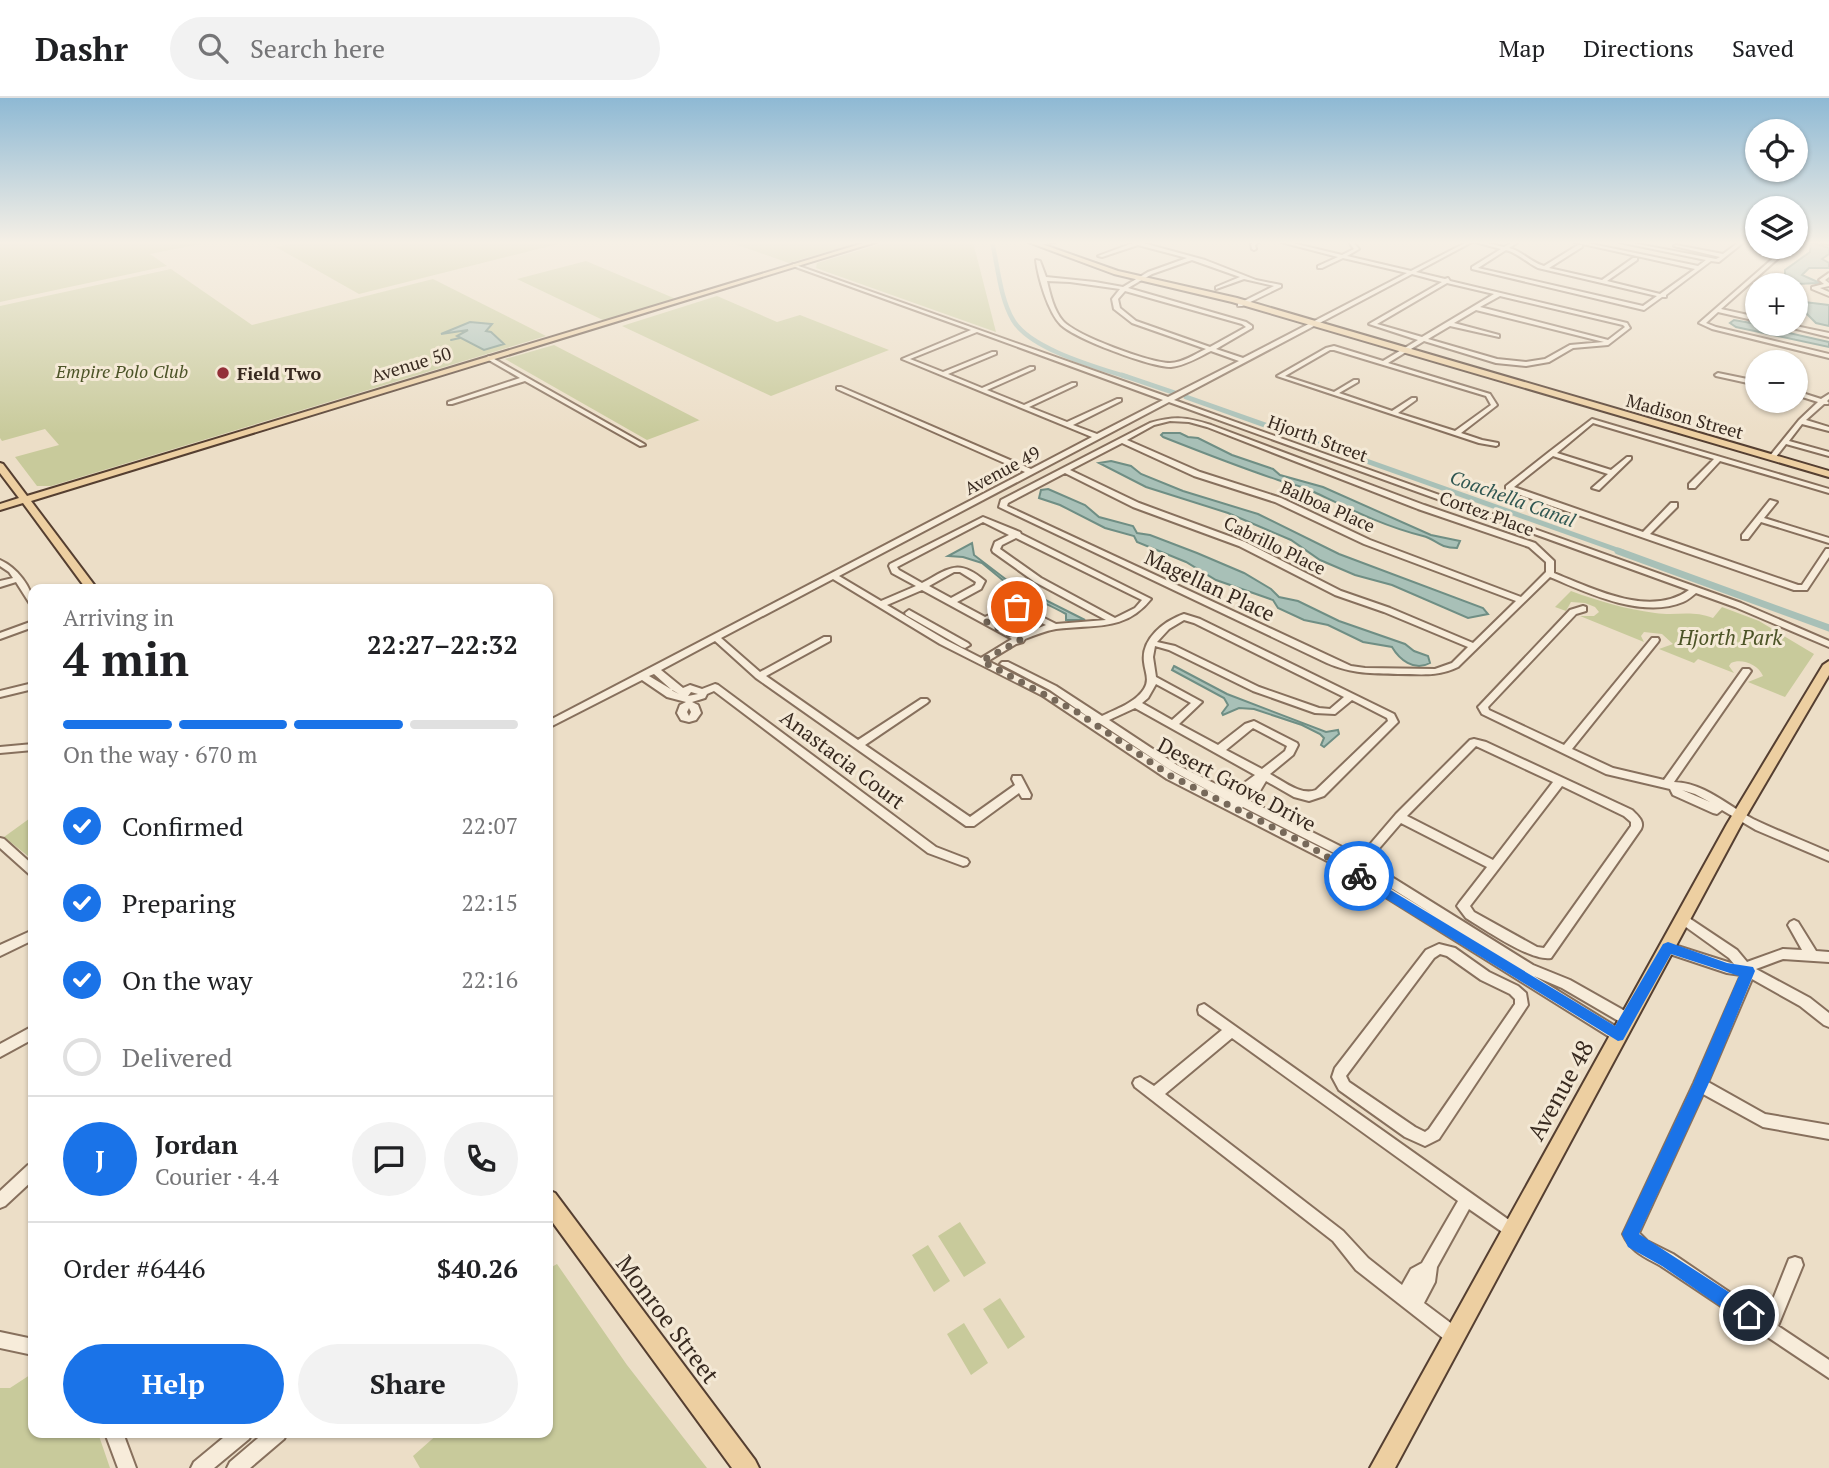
<!DOCTYPE html>
<meta charset="utf-8">
<style>
:root{--surface:#fff;--page:#f2f2f2;--text:#202124;--muted:#757577;--line:#e0e0e0;--accent:#1a73e8}
body{margin:0;font-family:"PT Serif",serif;background:var(--page);color:var(--text);height:100vh;display:flex;flex-direction:column;font-size:26px;white-space:nowrap}
*{box-sizing:border-box;margin:0}
p{font-size:23px;color:var(--muted)}
.icon{flex:none;width:38px;height:38px;fill:none;stroke:currentColor;stroke-width:2;stroke-linecap:round;stroke-linejoin:round}
.map{position:relative;flex:1;overflow:hidden}
.side{position:absolute;left:28px;top:486px;width:525px;height:854px;display:flex;flex-direction:column;background:var(--surface);border-radius:14px;box-shadow:0 2px 5px #0004}
.side>*{flex:none}
.controls{position:absolute;left:1745px;top:21px;display:grid;gap:14px}
.controls a{display:grid;place-items:center;width:63px;height:63px;border-radius:50%;background:var(--surface);box-shadow:0 2px 5px #0004;font-size:35px}
.pin{position:absolute;display:grid;place-items:center;width:60px;height:60px;color:#fff;margin:-30px;border:4px solid #fff;border-radius:50%;box-shadow:0 2px 7px #0007}
.courier{position:absolute;display:grid;place-items:center;width:70px;height:70px;margin:-35px;border:5px solid #1a73e8;border-radius:50%;background:#fff;color:#222;box-shadow:0 2px 9px #0007}
.summary em{font-style:normal;font-weight:800}
.summary div{display:flex;flex-direction:column-reverse}
.summary{display:flex;align-items:center;justify-content:space-between;height:119px;padding:0 35px}
h1{font-size:46px;font-weight:800;line-height:52px}
.bar{display:grid;grid-template-columns:repeat(4,1fr);gap:10px 7px;align-content:center;height:84px;padding:0 35px}
.bar i{height:9px;border-radius:5px;background:var(--line)}
.bar .on{background:var(--accent)}
.bar p{grid-column:span 4}
.line{display:flex;align-items:center;gap:18px;padding:0 35px;border-top:2px solid var(--line)}
.line div{flex:1}
.round{display:grid;place-items:center;flex:none;width:74px;height:74px;border-radius:37px;background:var(--page)}
ol{padding:0 35px;list-style:none}
li{display:flex;align-items:center;gap:21px;height:77px}
li p{margin-inline-start:auto}
li .icon{padding:7px;border-radius:50%;background:var(--accent);color:#fff;stroke-width:4}
li:last-child{color:var(--muted)}
li i{width:38px;height:38px;border:4px solid var(--line);border-radius:50%}
.primary-button{display:flex;gap:14px;margin-top:auto;padding:14px 35px}
.primary-button a{flex:1;height:80px;border-radius:42px;background:var(--accent);color:#fff;font-size:28px;font-weight:800;line-height:80px;text-align:center}
.primary-button a+a{background:var(--page);color:var(--text)}
header{display:flex;align-items:center;gap:42px;box-sizing:border-box;height:98px;padding:0 35px;background:var(--surface);border-bottom:2px solid var(--line)}
header strong{font-size:33px}
nav{display:flex;gap:38px;margin-inline-start:auto;font-size:24px}
.search{width:490px;height:63px;background:var(--page);display:flex;align-items:center;gap:18px;box-sizing:border-box;padding:0 24px;border-radius:38px;color:var(--muted);font-size:26px}
.map>svg:first-child{display:block}
.green{fill:#c8ca9b}
.water{fill:#a8c0b7;stroke:#6f8e84;stroke-width:2}
.lines{fill:none;stroke-linecap:round;stroke-linejoin:round}
.stream{stroke:#6f8e84;stroke-width:2}
.canal-far2{stroke:#a8c0b7;stroke-width:4.5}
.canal-far1{stroke:#a8c0b7;stroke-width:5}
.canal{stroke:#a8c0b7;stroke-width:7}
.minor-casing{stroke:#87705d;stroke-width:4}
.major-casing{stroke:#553f31;stroke-width:4}
.minor{fill:#f7ecda;fill-rule:evenodd}
.major{fill:#edcfa1;fill-rule:evenodd}
.route{fill:#1a73e8}
.done{stroke:#77695a;stroke-width:7;stroke-dasharray:0 12.6}
.poi-dot{fill:#933038;stroke:#f4e9d6;stroke-width:2.5}
.labels{text-anchor:middle;dominant-baseline:central;stroke-width:6;stroke-linejoin:round;paint-order:stroke}
.far-street-label{font-size:18px;fill:#382a20;stroke:#f4e9d6}
.far-park-label{font-size:18px;font-style:italic;fill:#4c5427;stroke:#f4e9d6}
.far-poi-label{font-size:18px;font-weight:bold;fill:#382a20;stroke:#f4e9d6;text-anchor:start}
.far-water-label{font-size:19px;font-style:italic;fill:#305752;stroke:#f4e9d6}
.street-label{font-size:21px;fill:#382a20;stroke:#f4e9d6}
.park-label{font-size:21px;font-style:italic;fill:#4c5427;stroke:#f4e9d6}
.near-street-label{font-size:24px;fill:#382a20;stroke:#f4e9d6}
</style>
<header>
<strong>Dashr</strong>
<div class="search"><svg class="icon" aria-label="search" viewBox="0 0 24 24"><circle cx="10" cy="10" r="6"/><path d="M15 15l6 6"/></svg>Search here</div>
<nav><a>Map</a><a>Directions</a><a>Saved</a></nav>
</header>
<div class="map">
<svg width="1829" height="1370" viewBox="0 0 1829 1370">
<rect width="100%" height="100%" fill="#ecdec7"/>
<!-- green -->
<path class="green" d="M0,144H210L150,156L167,168L0,204Z
M302,144H566L359,196L276,149Z
M729,144H861L789,165Z
M888,144H973L996,234L816,170L817,165Z
M586,163L676,201L605,223L517,181Z
M171,171L252,227L433,181L546,238L51,388H37L15,359L59,347L45,331L2,343L0,340V208Z
M717,198L777,224L800,217L889,252L771,298L622,228Z
M554,247L699,322H700L647,342L505,261Z
M1571,493C1598,503 1625,511 1655,515C1677,518 1692,512 1713,520L1722,509L1759,523L1814,556L1785,599L1748,584L1763,578C1758,566 1741,560 1731,565L1729,568L1734,575L1698,561L1694,565L1659,551L1673,546L1662,536L1644,534L1641,538L1644,544L1580,518H1594L1599,514L1595,509L1585,505L1571,504L1566,513L1555,509Z
M33,718V762L4,739Z
M960,1124L986,1165L964,1179L938,1138Z
M928,1147L950,1183L934,1194L912,1157Z
M557,1166L627,1267L707,1370H420L413,1358L439,1335H548V1171Z
M1000,1200L1025,1239L1008,1251L983,1211Z
M964,1225L988,1265L971,1277L947,1236Z
M33,1275V1335H98L110,1370H0V1290H10Z"/>
<!-- water -->
<path class="water" d="M1811,144L1829,150V156L1822,161L1829,165V170H1809L1802,177L1820,185L1772,187L1785,177V172L1810,154Z
M1796,203L1829,207V228L1816,225L1806,215L1796,214Z
M1757,216L1752,220L1758,228L1829,244V249L1736,229L1730,225L1734,222L1751,225L1746,219Z
M470,224L492,226L486,233L491,234L504,246L484,252L457,238L468,232L441,236Z
M1163,335H1180L1188,339L1198,340L1232,357L1273,371L1280,377L1323,389L1431,437L1460,443L1457,450C1438,450 1436,441 1423,438C1383,428 1350,411 1314,394C1303,388 1289,386 1278,382C1239,369 1201,354 1163,339L1161,337Z
M1111,363L1131,368L1141,376L1183,393L1258,416L1339,456L1483,510L1488,516L1468,520L1392,487L1355,477L1320,462L1291,442L1228,415L1146,389L1099,365Z
M1048,391L1085,407L1099,419L1133,428L1137,435L1150,437L1197,455L1244,475L1271,491L1279,499L1298,503L1339,523L1405,546L1414,553L1428,558L1430,565C1414,574 1399,561 1392,549L1363,544L1328,527L1304,522L1278,510L1273,502L1216,482L1186,464L1137,444L1134,438L1105,430L1060,407L1039,400L1041,392Z
M972,445L974,457L1008,483L1085,522H1066V516C1040,502 1028,496 999,497L1005,484L982,465L963,459L948,458Z
M1174,568L1227,596L1326,634L1338,632L1339,636L1324,649L1321,647L1324,640L1320,636L1302,627L1254,611L1239,610L1223,617L1222,615L1228,607L1224,600L1172,572Z"/>
<g class="lines">
<!-- stream -->
<path class="stream" d="M451,242L460,240"/>
<!-- canal-far2 -->
<path class="canal-far2" d="M992,144C998,169 1000,200 1013,222C1030,251 1096,269 1127,279"/>
<!-- canal-far1 -->
<path class="canal-far1" d="M1122,277L1175,295
M1186,299L1623,454"/>
<!-- canal -->
<path class="canal" d="M1618,453L1829,530"/>
<!-- minor casing -->
<g class="minor-casing">
<path id="minor" d="M1044,144H1055L1039,147L1037,146Z
M1132,144H1139L1205,162L1256,182L1281,187V189L1242,208H1238V206L1274,188L1244,181L1216,191V189L1240,179L1192,162L1152,176L1128,190L1246,224L1252,228V230L1216,251L1243,260L1407,175L1343,160L1322,170H1318V168L1338,159L1281,144H1288L1342,157L1354,151L1349,144H1353L1359,151L1347,158L1411,173L1467,144H1472L1416,174L1445,181L1448,180L1450,183L1627,225L1630,230L1608,247L1573,250L1549,264L1526,268L1496,265L1424,243L1388,265L1490,296L1497,307L1496,308L1461,335L1482,342L1498,345V347L1496,348L1479,345L1277,278L1326,250L1334,248L1383,263L1418,242L1369,226L1442,184L1412,176L1174,302L1741,505L1829,543V549L1735,509L1696,495C1692,498 1688,502 1683,504C1643,521 1587,495 1550,479L1458,569C1438,579 1420,576 1398,576C1371,575 1352,576 1327,565L999,409L1001,402L1150,325C1174,318 1187,319 1211,327L1424,407L1535,445L1554,463V475C1594,491 1650,520 1689,492L1169,304L839,478L881,503L916,488L892,475L889,468L890,466L983,419L1020,434L1021,436L1151,501C1125,534 1093,526 1056,531C1045,533 1035,537 1025,541L1023,544L1016,546L988,563L1049,594L1094,623L1050,592L1000,566L1002,564H1008L1056,588L1102,618C1116,611 1135,605 1144,591C1150,582 1145,574 1144,564C1141,541 1164,523 1184,516L1200,521L1394,616L1398,624L1324,698L1309,703L1294,699L1266,683L1257,698L1250,703L1350,753L1533,867L1570,882L1632,917L1634,921L1632,925L1627,927L1622,925L1562,890L1534,878L1623,933L1625,937L1623,941L1618,943L1613,941L1331,765L1167,681L1043,598L940,546L833,481L721,540L760,574L824,539H830V543L766,578L858,642L921,601H927L929,603L927,605L865,647L970,719L1015,687L1012,681L1013,678H1021L1031,697L1030,700H1022L1019,695L974,728H966L756,580L715,543L661,572L683,590L690,587L702,591L715,586L718,587L936,749L967,761L969,764L967,767L963,768L928,755L714,593L707,596L705,600L692,604L698,607L701,615L696,622L689,624L681,622L677,615L680,607L686,604L667,599L642,582L548,630V623L1025,374L837,291V289H841L1031,371L1092,339L902,261L971,232L793,168V166L1168,299L1239,263L1211,253C1199,259 1184,268 1171,269C1150,269 1076,241 1061,227C1048,214 1038,179 1036,162L1040,163L1046,179L1095,184L1123,189L1148,174L1187,160L1138,147L1102,159L1098,158L1133,145ZM1047,183L1070,184L1120,191L1112,201L1114,211L1132,225L1206,251C1195,256 1182,265 1170,265C1150,265 1077,238 1063,223C1054,213 1050,196 1047,183ZM1447,185L1494,196L1422,239L1377,226ZM1125,193L1242,226L1246,229L1210,249L1136,223L1120,210L1118,201ZM1500,198L1623,227L1625,229L1608,242L1480,209ZM1476,212L1604,244L1570,247L1545,261L1526,264L1497,261L1428,241L1450,228L1499,239V237L1454,225ZM977,234L1163,302L1097,336L1073,327L1121,303V301H1117L1067,324L1029,309L1076,287V285H1072L1024,307L987,292L1034,271V269H1030L982,290L948,276L996,256V254H992L943,274L910,261ZM1330,252H1334L1486,298L1491,307L1455,333L1398,315L1416,302V300H1412L1392,313L1339,295L1358,284V282H1354L1334,294L1285,278ZM1170,323L1189,324L1207,329L1418,411L1529,449L1546,464V474L1521,499L1370,442L1281,400L1200,374L1127,342L1154,327ZM1122,345L1194,378L1275,404L1364,446L1516,503L1473,545L1390,510L1341,493L1245,444L1139,405L1070,372ZM1065,375L1133,409L1239,448L1335,497L1384,514L1468,549L1452,565L1435,571L1365,570L1351,568L1007,408L1008,405ZM983,424L1009,437L995,444L992,452L993,454L1035,484L1106,522L1056,526L1014,505L985,519L957,504L981,491L985,483C958,460 950,470 922,485L899,472L897,469ZM1016,440L1142,502L1135,510L1115,520L1041,480L1000,451L1002,447ZM954,474H960L976,484L975,487L951,500L929,488ZM922,492L1012,541L981,560L946,542L887,507ZM1014,511L1046,527L1019,538L992,523ZM1184,522L1194,525L1344,599L1330,611L1319,610L1259,589L1175,548L1157,544L1169,531ZM1155,548L1169,552L1253,593L1315,615L1335,616L1352,602L1387,620L1388,623L1316,692C1301,698 1283,683 1270,676L1293,657L1298,647L1297,645L1254,623L1245,626L1218,647L1179,626L1202,604L1156,579L1153,559ZM654,576L673,593L679,596L649,578ZM1156,586L1191,605L1172,622L1142,605L1148,600ZM691,594L698,596L688,598ZM689,610L691,614L689,618L687,614ZM1135,610L1255,677L1232,694L1177,667L1109,622ZM1101,626L1169,671L1228,703L1175,675L1100,627ZM1253,630L1287,648L1285,653L1262,671L1226,652ZM1243,709L1342,759L1434,817L1339,759L1242,710Z
M1254,144H1259L1255,147L1256,151L1254,152L1252,151L1251,146Z
M1475,144H1482L1504,149L1513,144H1518L1509,150C1522,153 1530,164 1544,168L1578,147H1582V149L1549,170L1602,182L1633,160H1637V162L1607,183L1660,196L1695,171L1574,144H1582L1698,168L1706,162L1619,144H1627L1716,161L1720,159L1674,148L1676,147L1723,156L1739,144H1744L1719,164L1711,163L1666,197V199H1662L1644,212L1472,171V169L1501,151ZM1506,152C1518,155 1527,165 1538,170L1657,198L1643,208L1478,170Z
M1822,144H1829V146L1822,145Z
M1786,149H1791L1721,211L1757,219V223L1718,214L1706,225L1716,229L1829,256V260L1712,231L1699,225Z
M1829,175V179L1825,182L1829,185V188L1820,190L1829,194V198L1812,191V189L1824,186L1819,182Z
M1776,226H1786L1829,235V239Z
M489,258L644,346L645,347L640,348L525,283L452,306H448V304L520,280L487,261V259Z
M1773,261L1775,262V264H1769Z
M1718,275L1757,283V287L1716,278L1715,277Z
M1796,293L1821,301L1829,296V301L1827,303L1829,305L1828,306H1824L1806,322L1829,329V333L1802,326L1789,343L1829,354V358L1786,346L1775,360L1769,359L1799,322L1818,304L1796,297Z
M1592,321L1829,391V395L1720,363L1695,390H1689V386L1714,361L1593,325L1557,355L1611,372L1627,359H1631V361L1599,392L1592,390L1608,376L1553,358L1514,389L1643,434L1671,405H1677V409L1650,436L1798,487H1802L1826,451H1829V459L1807,492H1794L1506,392V388L1549,354Z
M1770,402L1777,404L1764,420L1829,440V445L1761,424L1748,441H1742V437Z
M0,462C16,469 33,489 33,507L30,506L16,484L0,489V483L13,480L9,474L0,468Z
M1583,508L1586,509V513L1576,516L1488,609L1489,612L1564,647L1652,540H1658L1659,542L1658,544L1572,651L1613,670L1664,682L1743,571H1749L1751,573L1674,684C1704,685 1727,707 1753,721C1778,733 1804,743 1829,754V763L1756,732L1722,712L1717,716L1713,715L1673,697L1670,691L1606,676L1482,616L1478,609L1480,607L1570,512ZM1682,692L1695,696L1710,704Z
M909,512L968,545L970,547L965,550L962,549L906,517L905,515Z
M33,523V529L0,541V535Z
M33,585V591L0,599V593Z
M1474,641L1486,644L1632,712C1637,717 1645,723 1641,731L1551,860C1532,864 1484,831 1466,820L1457,808L1459,805L1487,769L1401,725L1376,754H1368L1366,751L1396,716L1470,642ZM1476,648L1553,684L1493,762L1407,718ZM1562,688L1624,718L1631,724V728L1544,850L1537,849L1474,814L1470,808Z
M33,646V652L0,655V649Z
M0,740L4,741L33,767V777L29,776L0,750Z
M1683,816L1737,852L1747,864L1783,851L1802,852L1788,827L1790,824L1794,822L1798,824L1816,853L1829,854V864L1783,861L1756,871L1810,900L1829,915V929L1824,927L1800,908L1752,881L1708,984L1765,1016L1829,1027V1041L1763,1029L1703,996L1639,1135L1647,1143L1673,1156L1766,1219L1789,1161L1795,1159L1801,1161L1803,1167L1778,1228L1829,1262V1280L1661,1168C1645,1159 1631,1154 1623,1136L1694,985L1741,877L1727,875L1664,854L1662,850L1664,846L1668,845L1734,866L1729,860L1679,824L1677,821L1679,818Z
M33,832V842L0,858V847Z
M1439,846L1455,850L1489,874L1518,888L1526,895L1528,907L1439,1041L1425,1048L1405,1039L1339,992L1332,979L1335,970L1426,852ZM1440,856L1447,858L1481,882L1510,896L1515,901V906L1429,1031L1425,1034L1415,1029L1349,984L1346,978L1434,860Z
M1204,906L1516,1127L1519,1132L1516,1137L1511,1140L1469,1111L1437,1169L1435,1184L1424,1205L1460,1232L1462,1238L1460,1244L1454,1246L1448,1244L1356,1172L1333,1143L1135,989L1133,985L1135,981L1140,979L1154,988L1222,932L1199,916L1198,912L1199,908ZM1232,940L1458,1103L1422,1165L1411,1171L1402,1187L1368,1160L1343,1133L1165,996Z
M33,928V941L0,959V946Z
M33,1065V1082L5,1108L0,1110V1093L28,1067Z
M0,1234L33,1241V1257L0,1250Z
M105,1335H123L136,1370H118Z
M229,1335H252L249,1341L214,1370H191L194,1364Z
M264,1335H287L284,1341L250,1370H227L230,1364Z"/>
</g>
<!-- major casing -->
<g class="major-casing">
<path id="major" d="M867,144H876L31,403L98,492H87L23,405L0,412V406L19,400L0,375V365L3,366L27,398Z
M1028,144H1036L1118,173L1237,200L1829,373V379L1232,204L1114,176Z
M1829,563V577L1741,727L1395,1370H1370L1727,726L1823,567Z
M548,1092L555,1095L755,1362L759,1370H732L548,1118Z"/>
</g>
<!-- minor -->
<use href="#minor" class="minor"/>
<!-- major -->
<use href="#major" class="major"/>
</g>
<!-- sky -->
<linearGradient id="sky" x2="0" y2="1"><stop stop-color="#8eb9d4"/><stop offset="0.43" stop-color="#f6f0e6"/><stop offset="1" stop-color="#f6f0e6" stop-opacity="0"/></linearGradient>
<rect width="1829" height="336" fill="url(#sky)"/>
<!-- route -->
<path class="route" d="M1359,773L1615,928L1663,846L1668,844L1727,865L1753,869L1755,873L1708,987L1639,1136L1755,1211L1758,1217L1755,1224L1749,1226L1743,1224L1662,1168L1628,1149L1622,1136L1693,986L1739,878L1671,856L1623,942L1618,943L1354,781V774Z"/>
<g class="lines">
<!-- done -->
<path class="done" d="M1017,509L1007,510L985,523L1020,542L982,563L1077,614L1171,678L1304,745L1359,778"/>
</g>
<!-- markers -->
<circle class="poi-dot" cx="223" cy="275" r="7"/>
<g class="labels">
<!-- far-street labels -->
<g class="far-street-label">
<text transform="translate(411 266) rotate(-17)">Avenue 50</text>
<text transform="translate(1685 318) rotate(16)">Madison Street</text>
<text transform="translate(1318 340) rotate(20)">Hjorth Street</text>
<text transform="translate(1002 372) rotate(-28)">Avenue 49</text>
<text transform="translate(1328 408) rotate(24)">Balboa Place</text>
<text transform="translate(1487 415) rotate(20)">Cortez Place</text>
<text transform="translate(1275 447) rotate(26)">Cabrillo Place</text>
</g>
<!-- far-park labels -->
<g class="far-park-label">
<text x="122" y="273">Empire Polo Club</text>
</g>
<!-- far-poi labels -->
<g class="far-poi-label">
<text x="237" y="275">Field Two</text>
</g>
<!-- far-water labels -->
<g class="far-water-label">
<text transform="translate(1513 400) rotate(20)">Coachella Canal</text>
</g>
<!-- street labels -->
<g class="street-label">
<text transform="translate(1210 487) rotate(25)">Magellan Place</text>
<text transform="translate(843 661) rotate(37)">Anastacia Court</text>
<text transform="translate(1237 686) rotate(28)">Desert Grove Drive</text>
</g>
<!-- park labels -->
<g class="park-label">
<text x="1730" y="539">Hjorth Park</text>
</g>
<!-- near-street labels -->
<g class="near-street-label">
<text transform="translate(1560 992) rotate(-61)">Avenue 48</text>
<text transform="translate(668 1221) rotate(53)">Monroe Street</text>
</g>
</g>
</svg>
<div class="controls">
<a><svg class="icon" aria-label="locate" viewBox="0 0 24 24"><circle cx="12" cy="12" r="6"/><path d="M12 2v4M12 18v4M2 12h4M18 12h4"/></svg></a>
<a><svg class="icon" aria-label="layers" viewBox="0 0 24 24"><path d="M12 4l9 5-9 5-9-5zM3 14l9 5 9-5"/></svg></a>
<a>+</a>
<a>−</a>
</div>
<div class="pin" style="left:1017px;top:509px;background:#ea580c"><svg class="icon" aria-label="bag" viewBox="0 0 24 24"><path d="M5 8h14l-1 12H6zM9 8a3 3 0 0 1 6 0"/></svg></div>
<div class="pin" style="left:1749px;top:1217px;background:#1f2937"><svg class="icon" aria-label="home" viewBox="0 0 24 24"><path d="M3 11l9-7 9 7M6 9v11h12V9"/></svg></div>
<div class="courier" style="left:1359px;top:778px"><svg class="icon" aria-label="bike" viewBox="0 0 24 24"><circle cx="6" cy="16" r="4"/><circle cx="18" cy="16" r="4"/><path d="M6 16l4-8h5l3 8M10 8l3 8H6M13 5h3"/></svg></div>
<section class="side">
<div class="summary"><div><h1>4 min</h1><p>Arriving in</p></div><em>22:27–22:32</em></div>
<div class="bar"><i class="on"></i><i class="on"></i><i class="on"></i><i></i><p>On the way · 670 m</p></div>
<ol>
<li><svg class="icon" aria-label="check" viewBox="0 0 24 24"><path d="M5 12l5 5 9-10"/></svg>Confirmed<p>22:07</p></li>
<li><svg class="icon" aria-label="check" viewBox="0 0 24 24"><path d="M5 12l5 5 9-10"/></svg>Preparing<p>22:15</p></li>
<li><svg class="icon" aria-label="check" viewBox="0 0 24 24"><path d="M5 12l5 5 9-10"/></svg>On the way<p>22:16</p></li>
<li><i></i>Delivered</li>
</ol>
<div class="line" style="height:126px"><b class="round" style="background:var(--accent);color:#fff">J</b><div><b>Jordan</b><p>Courier · 4.4</p></div><a class="round"><svg class="icon" aria-label="chat" viewBox="0 0 24 24"><path d="M4 5h16v11H9l-5 4z"/></svg></a><a class="round"><svg class="icon" aria-label="phone" viewBox="0 0 24 24"><path d="M5 4h4l2 5-3 2q2 4 5 5l2-3 5 2v4C11 20 4 13 5 4z"/></svg></a></div>
<div class="line" style="height:91px"><div>Order #6446</div><b>$40.26</b></div>
<div class="primary-button"><a>Help</a><a>Share</a></div>
</section>
</div>
